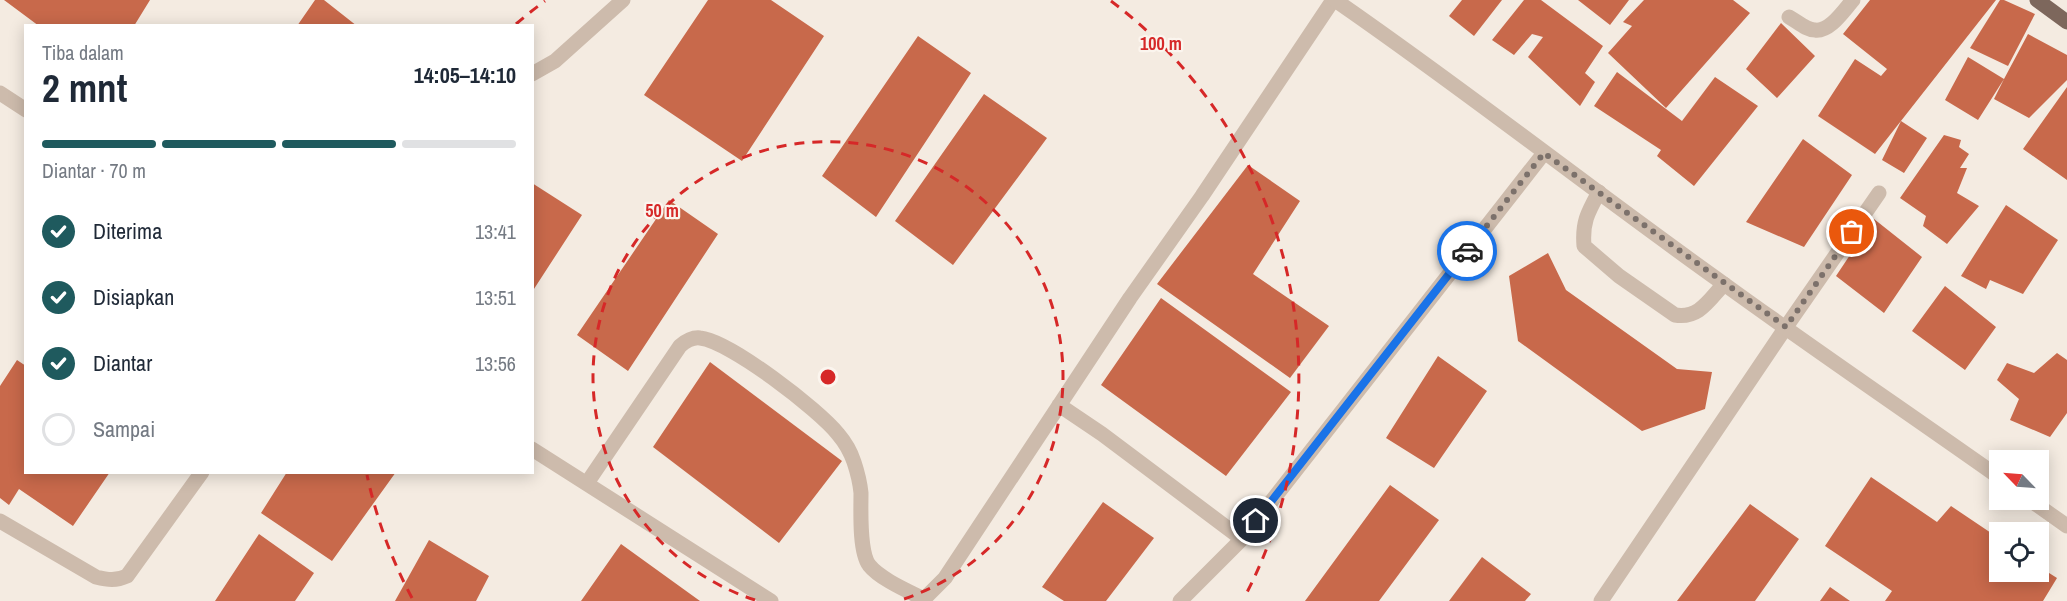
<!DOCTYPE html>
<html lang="id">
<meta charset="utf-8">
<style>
:root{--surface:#fff;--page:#f2f2f3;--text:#1f2937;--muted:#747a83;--line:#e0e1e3;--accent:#1f5a5e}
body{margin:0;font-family:"Archivo Narrow",sans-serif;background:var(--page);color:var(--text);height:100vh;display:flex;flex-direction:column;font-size:22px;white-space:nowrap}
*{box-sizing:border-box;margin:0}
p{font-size:20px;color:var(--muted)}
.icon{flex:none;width:33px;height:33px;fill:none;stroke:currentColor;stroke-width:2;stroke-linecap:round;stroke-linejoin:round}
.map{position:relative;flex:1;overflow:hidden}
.drawer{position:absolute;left:24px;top:24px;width:510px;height:450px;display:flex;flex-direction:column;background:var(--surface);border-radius:0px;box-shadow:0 3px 15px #0003}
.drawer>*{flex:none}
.needle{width:39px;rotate:295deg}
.tools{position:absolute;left:1989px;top:450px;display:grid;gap:12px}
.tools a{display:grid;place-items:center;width:60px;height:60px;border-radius:0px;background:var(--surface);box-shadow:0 3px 15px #0003;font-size:30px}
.pin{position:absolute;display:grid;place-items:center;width:51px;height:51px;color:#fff;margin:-26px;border:3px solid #fff;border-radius:50%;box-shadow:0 2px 6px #0007}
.courier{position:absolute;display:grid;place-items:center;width:60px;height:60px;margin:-30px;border:4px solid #1a73e8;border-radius:50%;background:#fff;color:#222;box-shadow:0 2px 8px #0007}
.head em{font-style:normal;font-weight:700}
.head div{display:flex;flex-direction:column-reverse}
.head{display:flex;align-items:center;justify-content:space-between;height:102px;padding:0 18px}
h1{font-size:39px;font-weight:700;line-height:45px}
.bar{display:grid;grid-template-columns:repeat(4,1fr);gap:9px 6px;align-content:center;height:72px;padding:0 18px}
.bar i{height:8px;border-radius:4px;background:var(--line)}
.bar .active{background:var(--accent)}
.bar p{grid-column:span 4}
ol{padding:0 18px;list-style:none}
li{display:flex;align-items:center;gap:18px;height:66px}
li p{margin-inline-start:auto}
li .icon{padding:6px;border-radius:50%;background:var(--accent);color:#fff;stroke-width:4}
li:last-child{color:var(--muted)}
li i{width:33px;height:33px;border:3px solid var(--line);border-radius:50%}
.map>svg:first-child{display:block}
.building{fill:#c8694b}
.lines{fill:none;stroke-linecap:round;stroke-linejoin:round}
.service{stroke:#cdbbac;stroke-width:15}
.minor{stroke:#cdbbac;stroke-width:15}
.primary{stroke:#7d675c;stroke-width:15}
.done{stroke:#7c716b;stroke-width:6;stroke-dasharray:0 10.8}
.route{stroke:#1a73e8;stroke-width:8}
.ring{fill:none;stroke:#d62828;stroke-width:3;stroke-dasharray:10 8}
.centre{fill:#d62828;stroke:#fbf5ee;stroke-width:3}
.ring-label{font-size:18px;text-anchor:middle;font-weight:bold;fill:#d62828;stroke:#fbf5ee;stroke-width:4.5;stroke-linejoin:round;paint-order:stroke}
</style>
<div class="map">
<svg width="2067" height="601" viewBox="0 0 2067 601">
<rect width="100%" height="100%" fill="#f4ebe1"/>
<!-- building -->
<path class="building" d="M4,0H150L134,26H39Z
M315,0H324L357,26H297Z
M708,0H771L824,36L742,161L644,95Z
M1462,0H1502L1474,36L1449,16Z
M1524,0H1541L1603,46L1585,73L1595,82L1580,106L1528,57L1543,37L1532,34L1514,55L1492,40Z
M1578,0H1629L1610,25Z
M1644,0H1733L1750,13L1666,108L1608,53L1632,26L1623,22Z
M1870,0H1996L1875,154L1818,116L1855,59L1881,76L1887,69L1843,34Z
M2000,0H2004L2035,14L2008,66L1970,48Z
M1781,23L1815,56L1777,98L1746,69Z
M2028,34L2067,55V80L2029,118L1994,99L2004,79L1978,120L1945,100L1968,57L2004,79Z
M918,36L971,73L876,217L822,176Z
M1617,72L1682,121L1715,77L1758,106L1694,186L1657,156L1661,150L1594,106Z
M2067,87V180L2023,149Z
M984,94L1047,138L953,265L895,221Z
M1901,121L1927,138L1904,173L1882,160Z
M1944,135L1961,140L1959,147L1969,154L1960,168H1967L1957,193L1979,206L1947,244L1923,226L1926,216L1900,198Z
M1803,139L1852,175L1804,247L1746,222Z
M1248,165L1300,201L1253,274L1329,326L1290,378L1157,284Z
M532,183L582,215L532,292Z
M669,200L718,234L628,371L577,335Z
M2006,205L2058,240L2023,294L1990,280L1986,289L1961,276Z
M1874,219L1922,257L1884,313L1836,276Z
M1548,253L1566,290L1677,369L1712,372L1705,409L1642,431L1518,341L1509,276Z
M1945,286L1996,327L1965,370L1912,331Z
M1161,298L1291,392L1226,476L1101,385Z
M2057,353L2067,360V413L2050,437L2010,420L2019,399L1997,380L2007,363L2034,373Z
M1438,356L1487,391L1434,468L1386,438Z
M17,360L26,366V472H110L73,526L19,489L9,505L0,498V386Z
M710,362L842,461L779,543L653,447Z
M287,472H396L332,561L261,513Z
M1871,477L1937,522L1951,506L2000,539V572H2038V566L2057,578L2043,601H1885L1892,591L1825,546Z
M1390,485L1439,520L1379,601H1305Z
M1103,502L1154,538L1106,601H1064L1042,587Z
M1750,504L1799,539L1755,601H1677Z
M259,534L314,573L295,601H215Z
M429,540L489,576L476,601H395Z
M621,544L700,601H581Z
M1482,557L1531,594L1525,601H1449Z
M1830,587L1850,601H1820Z"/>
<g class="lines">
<!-- service -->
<path class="service" d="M532,74L555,61L623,0
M0,93L26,110
M1599,192C1588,212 1582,222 1584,246L1619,276L1675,315C1699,319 1709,300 1724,284
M1059,405L1102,434L1242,539L1544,153
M532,449L771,601
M587,483L680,346C686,341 692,337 700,338C730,341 819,410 838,434C844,441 851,453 854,462C857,471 860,483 861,493C861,511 859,551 869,565C880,579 908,591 924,599
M0,521L96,577C108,580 116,581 127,576L202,472
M922,601L945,578L1130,298L1202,196L1333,0
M1180,601L1242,539
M1601,601L1786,327"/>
<!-- minor -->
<path class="minor" d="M1335,0C1467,91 1593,191 1724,284C1815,350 1908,413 2000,478
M1789,17C1797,21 1806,30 1815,30C1830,32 1844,10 1853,0
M1786,327L1879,193
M2030,500L2067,526"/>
<!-- primary -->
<path class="primary" d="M2037,0L2067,22"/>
</g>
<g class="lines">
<!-- done -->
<path class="done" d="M1467,251L1544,153L1786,327L1852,232"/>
<!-- route -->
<path class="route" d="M1256,521L1467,251"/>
</g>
<!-- distance rings -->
<g class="ring">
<path d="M755 600A235 235 0 1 1 901 600"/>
<path d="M412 598A471 471 0 0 1 367 475M516 24A471 471 0 0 1 545 1M1111 1A471 471 0 0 1 1244 598"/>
</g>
<circle cx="828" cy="377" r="9" class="centre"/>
<g class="ring-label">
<text x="1161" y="50">100 m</text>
<text x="662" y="217">50 m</text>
</g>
</svg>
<div class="tools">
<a><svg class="needle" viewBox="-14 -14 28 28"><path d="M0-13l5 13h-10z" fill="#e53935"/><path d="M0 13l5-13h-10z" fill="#747a83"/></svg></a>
<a><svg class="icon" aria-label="locate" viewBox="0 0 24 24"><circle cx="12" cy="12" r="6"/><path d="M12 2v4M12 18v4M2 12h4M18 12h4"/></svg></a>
</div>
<div class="pin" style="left:1852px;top:232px;background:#ea580c"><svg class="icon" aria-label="bag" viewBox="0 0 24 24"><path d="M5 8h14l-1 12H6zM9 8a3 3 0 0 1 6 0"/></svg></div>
<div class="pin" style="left:1256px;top:521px;background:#1f2937"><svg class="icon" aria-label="home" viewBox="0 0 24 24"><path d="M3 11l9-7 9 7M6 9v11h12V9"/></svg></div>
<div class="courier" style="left:1467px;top:251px"><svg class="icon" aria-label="car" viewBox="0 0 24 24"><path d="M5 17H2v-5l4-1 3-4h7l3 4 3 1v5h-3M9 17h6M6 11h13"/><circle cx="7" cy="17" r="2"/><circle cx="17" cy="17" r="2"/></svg></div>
<section class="drawer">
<div class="head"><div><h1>2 mnt</h1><p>Tiba dalam</p></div><em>14:05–14:10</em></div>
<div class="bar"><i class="active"></i><i class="active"></i><i class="active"></i><i></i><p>Diantar · 70 m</p></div>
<ol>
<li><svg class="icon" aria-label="check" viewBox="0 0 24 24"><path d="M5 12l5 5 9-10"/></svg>Diterima<p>13:41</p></li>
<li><svg class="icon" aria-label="check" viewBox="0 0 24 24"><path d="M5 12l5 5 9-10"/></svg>Disiapkan<p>13:51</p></li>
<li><svg class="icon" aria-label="check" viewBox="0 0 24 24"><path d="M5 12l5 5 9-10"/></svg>Diantar<p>13:56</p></li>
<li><i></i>Sampai</li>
</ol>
</section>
</div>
